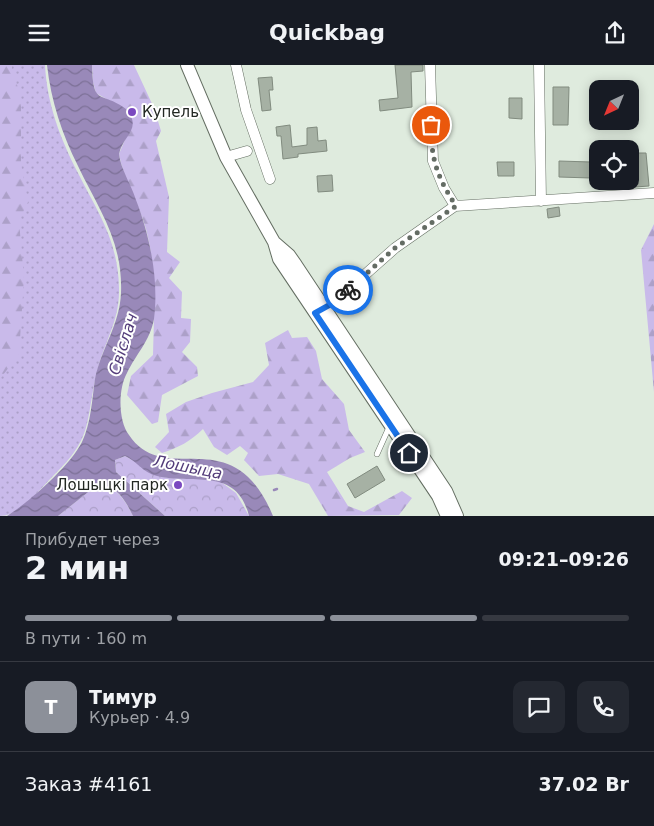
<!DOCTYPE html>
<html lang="ru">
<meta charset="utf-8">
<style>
:root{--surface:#171b24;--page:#242831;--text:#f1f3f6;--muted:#9ea1a6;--line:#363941;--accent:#8c9099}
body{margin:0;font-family:"DejaVu Sans",sans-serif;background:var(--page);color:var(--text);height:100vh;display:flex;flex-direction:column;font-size:19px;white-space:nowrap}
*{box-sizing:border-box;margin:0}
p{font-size:16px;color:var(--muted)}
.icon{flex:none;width:28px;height:28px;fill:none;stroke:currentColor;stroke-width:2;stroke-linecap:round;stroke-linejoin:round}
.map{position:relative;height:451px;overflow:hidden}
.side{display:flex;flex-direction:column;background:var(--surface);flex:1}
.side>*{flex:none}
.needle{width:32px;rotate:223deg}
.controls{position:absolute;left:589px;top:15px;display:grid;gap:10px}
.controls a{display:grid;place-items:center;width:50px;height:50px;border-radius:10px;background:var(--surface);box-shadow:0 2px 12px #0003;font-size:25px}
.pin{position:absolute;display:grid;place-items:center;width:42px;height:42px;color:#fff;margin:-21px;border:2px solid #fff;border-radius:50%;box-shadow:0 1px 5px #0007}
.courier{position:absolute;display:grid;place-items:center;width:50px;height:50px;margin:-25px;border:4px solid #1a73e8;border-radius:50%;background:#fff;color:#222;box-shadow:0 1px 6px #0007}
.head em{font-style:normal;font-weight:600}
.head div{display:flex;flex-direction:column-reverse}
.head{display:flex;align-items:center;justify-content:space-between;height:85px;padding:0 25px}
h1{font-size:32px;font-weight:600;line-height:38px}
.bar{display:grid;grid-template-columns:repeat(4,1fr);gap:8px 5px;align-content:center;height:60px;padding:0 25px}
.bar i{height:6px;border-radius:4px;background:var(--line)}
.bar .active{background:var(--accent)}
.bar p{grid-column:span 4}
.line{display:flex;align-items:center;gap:12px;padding:0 25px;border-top:1px solid var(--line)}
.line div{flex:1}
.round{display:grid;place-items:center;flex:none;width:52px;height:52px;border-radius:10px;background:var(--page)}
header{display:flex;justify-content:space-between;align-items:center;height:65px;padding:0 25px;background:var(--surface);font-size:22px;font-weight:600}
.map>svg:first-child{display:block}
.grass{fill:url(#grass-dots)}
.forest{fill:url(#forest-firs)}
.park{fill:url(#park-crowns)}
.water{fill:url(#water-waves)}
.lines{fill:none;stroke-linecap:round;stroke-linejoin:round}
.stream{stroke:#9989b9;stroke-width:2.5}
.building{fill:#a6b1a4;stroke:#818b7f}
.service-casing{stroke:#646e62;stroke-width:6}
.minor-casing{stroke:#646e62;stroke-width:11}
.tertiary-casing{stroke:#646e62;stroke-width:14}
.service{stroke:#fff;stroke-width:5}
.minor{stroke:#fff;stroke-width:10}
.tertiary{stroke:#fff;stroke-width:12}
.done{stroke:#646c64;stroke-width:5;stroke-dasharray:0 9}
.route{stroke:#1a73e8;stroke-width:6}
.poi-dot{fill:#7b49c0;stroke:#fff;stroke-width:2}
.labels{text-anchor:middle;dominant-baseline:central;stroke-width:4;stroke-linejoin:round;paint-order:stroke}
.poi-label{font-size:15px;fill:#222722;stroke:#fff;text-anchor:start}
.water-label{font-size:16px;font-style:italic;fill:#533c7a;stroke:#fff}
</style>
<header><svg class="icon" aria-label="menu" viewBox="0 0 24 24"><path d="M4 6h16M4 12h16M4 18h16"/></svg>Quickbag<svg class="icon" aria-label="share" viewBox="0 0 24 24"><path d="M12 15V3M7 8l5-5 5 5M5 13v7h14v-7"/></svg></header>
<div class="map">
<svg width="654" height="451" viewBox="0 0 654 451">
<defs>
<pattern id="grass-dots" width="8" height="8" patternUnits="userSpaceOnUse" patternTransform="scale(1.25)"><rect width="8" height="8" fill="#c9baea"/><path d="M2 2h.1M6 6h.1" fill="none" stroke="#aca0c8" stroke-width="1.8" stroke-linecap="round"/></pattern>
<pattern id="forest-firs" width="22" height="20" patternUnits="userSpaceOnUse" patternTransform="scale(1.25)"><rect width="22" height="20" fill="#c9baea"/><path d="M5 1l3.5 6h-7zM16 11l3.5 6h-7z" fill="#aca0c8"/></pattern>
<pattern id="park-crowns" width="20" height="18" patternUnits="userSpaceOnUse" patternTransform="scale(1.25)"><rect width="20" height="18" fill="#c9baea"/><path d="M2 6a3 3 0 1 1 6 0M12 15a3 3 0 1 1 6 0" fill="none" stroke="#aca0c8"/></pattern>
<pattern id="water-waves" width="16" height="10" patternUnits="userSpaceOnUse" patternTransform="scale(1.25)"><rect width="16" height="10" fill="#9989b9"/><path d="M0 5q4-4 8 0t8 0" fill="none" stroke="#7c7096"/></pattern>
</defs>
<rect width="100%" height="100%" fill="#dfebde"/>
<!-- grass -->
<path class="grass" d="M11,0H45C47,39 60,73 78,108C98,148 118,175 119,223C120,256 104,277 97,307C85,357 94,372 53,411C40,424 20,451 0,451V313L19,156L21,99Z"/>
<!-- forest -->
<path class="forest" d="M0,0H11L21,33V99L28,137L19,156L24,214L19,289L0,314Z
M92,0H134L154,43L161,66L156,76L169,132L167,187L180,197L169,213L182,227L181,253L191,254L190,277L182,287L197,302L198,311L162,330L158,357L152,359L127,330L131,311L153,290C154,248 157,205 146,164C139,139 123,113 119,89L132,58L129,47L96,28L93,17Z
M654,159V327L641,185Z
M288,265L292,273L307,272L316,286L322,314L344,339L349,365L365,387L350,393L327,407L348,441L364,447L402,426L412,433L399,450L328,451L309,419L278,409L259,411L244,395L248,388L240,381L227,390L214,382L203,364C191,376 178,383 162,388L155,382L169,367L166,349L186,337L212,328L253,317L269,300L265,278Z"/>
<!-- park -->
<path class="park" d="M125,391L167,413L205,414L221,417L236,428L249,451H165L116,407L115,395Z
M104,420C119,425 126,437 133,451H58L92,424Z"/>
<!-- water -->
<path class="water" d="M47,0H92C93,43 101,25 126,44C143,64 123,70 119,89C121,105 131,119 136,135C150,171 159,215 154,254C150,276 136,289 127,308C118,324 118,355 129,370C166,425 232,352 273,451H249C237,401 192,420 157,411C143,408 137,396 125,391L115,395L116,407L165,451H133C126,437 120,425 104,420L92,424L58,451H7C29,437 70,401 82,377C91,358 92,335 95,314C101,284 120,259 121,228C123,176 99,145 78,101C62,69 51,36 47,0Z"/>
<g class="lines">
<!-- stream -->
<path class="stream" d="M274,425L277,424"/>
</g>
<!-- building -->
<path class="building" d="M395,0H423V6L411,7L412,42L380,46L379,35L398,33Z
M272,12L273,25H269L271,45L262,46L258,13Z
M553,22H569L568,60H553Z
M509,33H522V54L509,53Z
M290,60L292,82L307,80V63L317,62L318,76L326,75L327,86L298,89V92L283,94L281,71H277L276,62Z
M638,88H646L649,121L635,122L634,112H638Z
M559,96L591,97V113L559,112Z
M497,97H514V111H498Z
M332,110L333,126L318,127L317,111Z
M559,142L560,151L548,153L547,144Z
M377,401L385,415L355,433L347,419Z"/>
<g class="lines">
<!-- service casing -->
<g class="service-casing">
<path id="service" d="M377,389L390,360"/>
</g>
<!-- minor casing -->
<g class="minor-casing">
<path id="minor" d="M236,0L246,45L270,114
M430,0L433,96L444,123L455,141
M539,0L541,136
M226,92L247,86
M319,246L333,238L395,183L455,141L654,128"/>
</g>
<!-- tertiary casing -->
<g class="tertiary-casing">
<path id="tertiary" d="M187,0L226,92L274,177L279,194L438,431L447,451
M274,177L289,190L296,200L446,426L457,451"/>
</g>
<!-- service -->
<use href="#service" class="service"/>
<!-- minor -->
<use href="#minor" class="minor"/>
<!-- tertiary -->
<use href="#tertiary" class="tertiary"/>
</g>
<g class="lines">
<!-- done -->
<path class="done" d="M348,225L395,183L456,141C437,112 431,94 431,60"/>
<!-- route -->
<path class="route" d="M348,225L333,238L315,248L409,388"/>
</g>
<!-- markers -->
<g class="poi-dot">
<circle cx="132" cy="47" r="5"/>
<circle cx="178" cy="420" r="5"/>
</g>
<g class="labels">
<!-- poi labels -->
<g class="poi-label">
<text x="142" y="47">Купель</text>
<text x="168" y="420" text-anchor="end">Лошыцкі парк</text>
</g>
<!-- water labels -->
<g class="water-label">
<text transform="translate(123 279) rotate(-73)">Свіслач</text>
<text transform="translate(188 402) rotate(11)">Лошыца</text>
</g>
</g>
</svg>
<div class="controls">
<a><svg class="needle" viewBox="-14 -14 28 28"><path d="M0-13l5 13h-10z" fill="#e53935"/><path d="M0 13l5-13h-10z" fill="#9ea1a6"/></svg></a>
<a><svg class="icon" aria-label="locate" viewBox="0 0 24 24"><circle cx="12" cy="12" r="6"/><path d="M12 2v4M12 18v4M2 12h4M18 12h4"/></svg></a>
</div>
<div class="pin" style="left:431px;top:60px;background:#ea580c"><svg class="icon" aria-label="bag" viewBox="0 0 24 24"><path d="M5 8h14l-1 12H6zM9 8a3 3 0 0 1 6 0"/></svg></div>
<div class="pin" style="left:409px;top:388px;background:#1f2937"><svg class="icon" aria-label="home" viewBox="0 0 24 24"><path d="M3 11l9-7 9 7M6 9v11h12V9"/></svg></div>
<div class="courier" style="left:348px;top:225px"><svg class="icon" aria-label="bike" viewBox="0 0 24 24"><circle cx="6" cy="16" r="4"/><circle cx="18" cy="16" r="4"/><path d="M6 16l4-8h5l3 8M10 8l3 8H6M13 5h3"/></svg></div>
</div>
<section class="side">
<div class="head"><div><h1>2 мин</h1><p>Прибудет через</p></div><em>09:21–09:26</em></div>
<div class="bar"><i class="active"></i><i class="active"></i><i class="active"></i><i></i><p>В пути · 160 m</p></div>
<div class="line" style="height:90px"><b class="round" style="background:var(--accent);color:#fff">Т</b><div><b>Тимур</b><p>Курьер · 4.9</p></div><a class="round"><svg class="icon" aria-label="chat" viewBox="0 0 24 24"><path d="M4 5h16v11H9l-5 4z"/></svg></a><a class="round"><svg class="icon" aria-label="phone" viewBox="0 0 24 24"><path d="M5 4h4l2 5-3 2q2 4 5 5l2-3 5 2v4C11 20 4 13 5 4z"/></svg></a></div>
<div class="line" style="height:65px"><div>Заказ #4161</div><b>37.02 Br</b></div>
</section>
